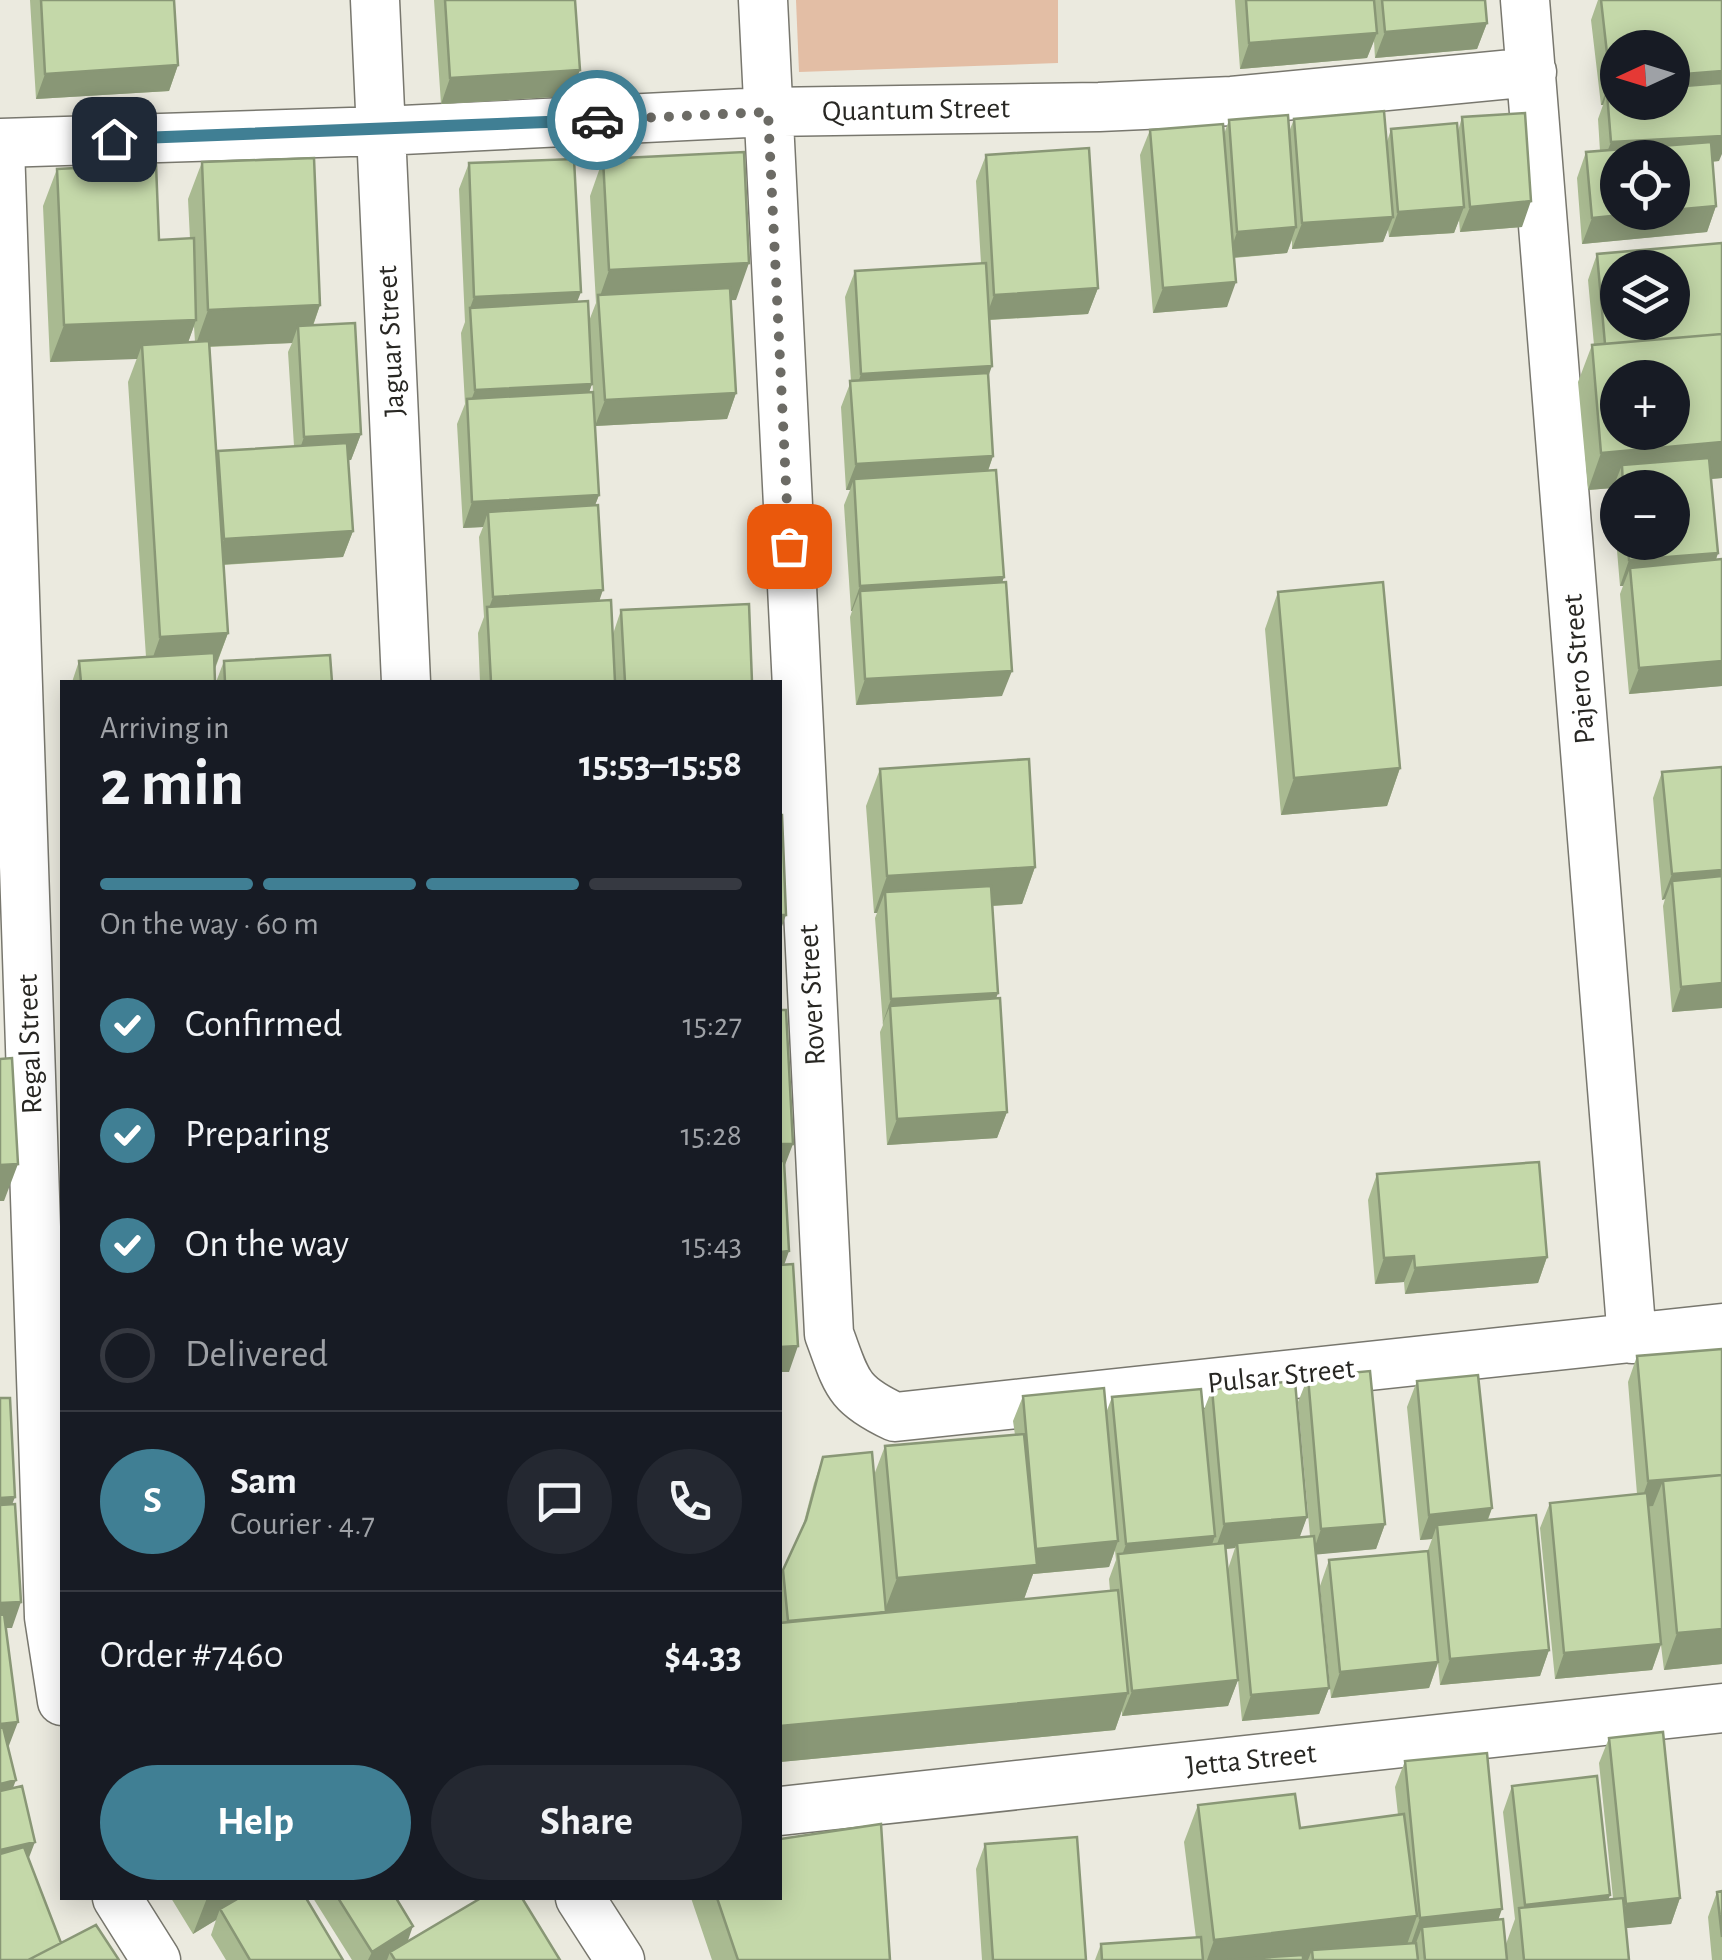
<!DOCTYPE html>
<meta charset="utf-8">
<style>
:root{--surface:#171b24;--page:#242831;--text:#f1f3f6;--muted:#9ea1a6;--line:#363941;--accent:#407f94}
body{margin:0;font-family:"Alegreya Sans",sans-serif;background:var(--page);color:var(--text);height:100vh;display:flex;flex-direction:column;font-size:38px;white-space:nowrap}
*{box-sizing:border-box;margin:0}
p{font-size:32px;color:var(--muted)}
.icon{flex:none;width:55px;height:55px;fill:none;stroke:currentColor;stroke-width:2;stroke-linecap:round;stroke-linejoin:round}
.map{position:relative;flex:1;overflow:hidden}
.panel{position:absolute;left:60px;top:680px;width:722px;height:1220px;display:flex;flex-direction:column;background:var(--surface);border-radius:0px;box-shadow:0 5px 25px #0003}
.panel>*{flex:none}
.needle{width:65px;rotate:266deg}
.fabs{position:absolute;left:1600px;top:30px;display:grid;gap:20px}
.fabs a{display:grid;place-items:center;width:90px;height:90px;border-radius:50%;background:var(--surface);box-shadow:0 5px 25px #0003;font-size:50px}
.pin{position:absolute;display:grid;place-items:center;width:85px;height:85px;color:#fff;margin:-42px;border-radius:20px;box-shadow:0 5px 15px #0006}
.courier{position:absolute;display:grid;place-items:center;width:100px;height:100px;margin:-50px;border:8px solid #407f94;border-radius:50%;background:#fff;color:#222;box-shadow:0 2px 12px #0007}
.overview em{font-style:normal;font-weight:700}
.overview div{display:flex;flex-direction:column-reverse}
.overview{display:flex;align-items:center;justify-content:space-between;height:170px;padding:0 40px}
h1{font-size:65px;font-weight:700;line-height:75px}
.bar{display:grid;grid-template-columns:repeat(4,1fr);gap:15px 10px;align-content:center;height:120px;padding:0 40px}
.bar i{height:12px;border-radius:8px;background:var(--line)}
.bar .current{background:var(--accent)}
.bar p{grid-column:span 4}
.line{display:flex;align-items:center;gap:25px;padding:0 40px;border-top:2px solid var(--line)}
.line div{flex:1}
.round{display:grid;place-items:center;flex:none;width:105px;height:105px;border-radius:52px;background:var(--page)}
ol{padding:0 40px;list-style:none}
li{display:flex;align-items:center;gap:30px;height:110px}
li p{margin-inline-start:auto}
li .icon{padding:10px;border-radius:50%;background:var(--accent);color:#fff;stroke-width:4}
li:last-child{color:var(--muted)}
li i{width:55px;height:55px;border:5px solid var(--line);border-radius:50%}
.button{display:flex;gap:20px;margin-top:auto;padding:20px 40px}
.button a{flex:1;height:115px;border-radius:60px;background:var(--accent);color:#fff;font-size:40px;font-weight:700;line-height:115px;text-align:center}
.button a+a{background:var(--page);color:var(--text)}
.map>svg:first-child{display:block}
.green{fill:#e3bea5}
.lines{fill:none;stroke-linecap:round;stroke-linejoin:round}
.minor-casing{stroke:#78776e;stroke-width:51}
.minor{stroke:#fff;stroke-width:48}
.wall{fill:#a9ba91;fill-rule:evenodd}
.shaded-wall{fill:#899776}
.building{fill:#c4d8a9;stroke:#899776;stroke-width:2.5;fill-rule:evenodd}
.done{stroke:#6c6b65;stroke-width:10;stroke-dasharray:0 18}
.route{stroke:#407f94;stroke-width:12}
.labels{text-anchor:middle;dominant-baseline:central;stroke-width:8;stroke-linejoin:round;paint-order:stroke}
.street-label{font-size:30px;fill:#282723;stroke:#fff}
</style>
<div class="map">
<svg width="1722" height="1960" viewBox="0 0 1722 1960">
<rect width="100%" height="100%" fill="#ebeadf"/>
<!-- green -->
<path class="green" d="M796,0H1058V63L799,72Z"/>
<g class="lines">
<!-- minor casing -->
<g class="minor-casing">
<path id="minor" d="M375,0L406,682
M763,0L829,1334C847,1382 846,1394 895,1417L1722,1328
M1525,0L1632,1339
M0,143L382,131L767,112L1099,107L1232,101L1532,72
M0,146L49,1617L62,1701
M780,1811L1722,1708
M117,1898L156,1960
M580,1898L620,1960"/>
</g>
<!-- minor -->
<use href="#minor" class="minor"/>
</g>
<!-- wall -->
<path class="wall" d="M30,0H174L178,65L169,91L36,99Z
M434,0H575L570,96L441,104Z
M1235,0H1485L1487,23L1477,49L1375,58L1374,41L1367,58L1240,69Z
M1598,0H1722L1719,161L1712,162L1716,206L1707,232L1582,244L1577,178L1586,152L1600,151L1598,119L1603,105H1601L1591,20Z
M1462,117L1522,227L1460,232L1459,220L1454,233L1389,237L1388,229L1383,242L1292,249V240L1287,253L1234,258L1227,307L1153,313L1140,155L1150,130L1224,134L1229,120L1289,132L1294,119L1387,142L1391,129L1458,131Z
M986,155L1098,288L1088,314L990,320L988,377L993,456L988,471L1004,577L1002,582V696L856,705L850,617L852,611H851L844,505L850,490H846L841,407L851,381L845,297L855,271L981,263L976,181Z
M603,159L736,300H731L736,393L727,419L595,426L599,495L595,505L600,601L613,634L621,610L752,682H480L478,633L484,617L479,537L483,527L463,528L457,424L465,404L461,333L465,322L459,189L469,163L577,302L589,321L596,303L590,196ZM589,325L593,392H589L592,384Z
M202,162L320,305L313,326L361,434L351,460H348L353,531L343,557L224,565L228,633L215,669V682H72L79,661L146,657L128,382L137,358L50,362L43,206L57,169L159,240L190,239L188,199ZM194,326L195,342H188ZM292,343L288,352L294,446L218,451L217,455L210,347Z
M1597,254L1722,478L1711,479L1718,553L1716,560L1722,559V686L1629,694L1620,594L1623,586H1620L1612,491L1613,488L1588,490L1578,382L1592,345H1594L1588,280ZM1618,488H1672V542H1618Z
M1278,592L1400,768L1387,806L1281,815L1265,629Z
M224,661L332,682H216Z
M1722,767V1008L1672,1012L1663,906L1665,899L1662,900L1653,798L1662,772Z
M880,769L1035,867L1022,904L992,906L996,999L1007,1112L997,1138L887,1145L880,1032L883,1025L875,918L877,913H874L866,806Z
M1377,1174L1547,1257L1538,1283L1405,1294L1404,1282L1375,1284L1368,1200Z
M1722,1349V1664L1664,1670L1661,1645L1652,1670L1555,1679L1540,1528L1550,1503L1637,1494L1628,1382L1637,1356Z
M1308,1377L1385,1524L1376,1549L1316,1554L1329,1688L1319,1714L1242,1721L1229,1588L1238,1680L1228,1706L1122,1716V1710L1115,1730L780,1762V1578L801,1533L814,1483L823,1457L874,1475L885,1446L1015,1435L1013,1421L1023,1396L1106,1413L1112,1397L1203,1412L1212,1389L1307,1517L1299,1537L1310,1536L1298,1402ZM1235,1548L1228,1569L1226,1549ZM1115,1550L1116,1560L1109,1579L1110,1591L1024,1599L1033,1574L1109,1567Z
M1417,1381L1492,1508L1488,1520L1549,1650L1540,1676L1440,1685L1438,1663L1429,1688L1331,1698L1320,1586L1329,1560L1428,1550L1432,1539L1420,1540L1407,1407Z
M1609,1738L1680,1898L1671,1924L1626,1928L1629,1960H1095L1101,1944L1196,1938L1184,1842L1198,1805L1300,1828L1398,1815L1395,1787L1405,1761L1499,1919L1506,1944L1515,1919L1503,1812L1512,1786L1609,1899L1613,1898L1599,1763Z
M985,1844L1086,1960H982L976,1869Z
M1722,1891V1960H1712L1708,1917L1717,1892Z
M171,1898H306L343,1960H226L211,1935L216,1920L193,1934Z
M313,1898H396L408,1942L560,1960H352Z
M691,1898H780L890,1960H712Z"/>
<!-- shaded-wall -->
<path class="shaded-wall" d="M1487,23L1477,49L1375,58L1385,32Z
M1377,33L1367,58L1240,69L1249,43Z
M178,65L169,91L36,99L45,74Z
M580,70L570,96L441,104L450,78Z
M1722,71V94L1672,100V75Z
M1618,79V102L1607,93L1603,105H1601L1610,80Z
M1722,136V154L1719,161L1601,168L1611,142Z
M1531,201L1522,227L1460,232L1470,207Z
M1716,206L1707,232L1582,244L1592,218L1650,212H1672V210Z
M1464,207L1454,233L1389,237L1398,212Z
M1393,217L1383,242L1292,249L1302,223Z
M1296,227L1287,253L1228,258L1237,232Z
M749,263L736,300L599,307V299L609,270Z
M1236,282L1227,307L1153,313L1163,288Z
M1098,288L1088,314L985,320L994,295Z
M581,292L571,318L470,308L474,297Z
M320,305L307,342L298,326L292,343L195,347L208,310Z
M196,320L183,357L142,345L137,359L50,362L64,325Z
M992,366L983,391L852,400L861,374Z
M592,384L583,410L467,411L475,390Z
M736,393L727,419L595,426L605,400Z
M361,434L351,460L295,463L304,437Z
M1722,442V478L1623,487L1622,465L1613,488L1588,490L1601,453Z
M993,456L984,482L854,479L850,490H846L856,464Z
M599,495L589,521L488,512L483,527L463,528L472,502Z
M353,531L343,557L215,565L224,539Z
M1718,553L1709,579L1630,568L1623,586H1620L1629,560Z
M1004,577L995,602L860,591L852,611H851L860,586Z
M603,590L594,616L487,613L493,597Z
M228,633L214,670L147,674L160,637Z
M1722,661V686L1629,694L1639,668Z
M1012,671L1002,696L856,705L865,679Z
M1400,768L1387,806L1281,815L1294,778Z
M1035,867L1022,904L886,912L885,892L877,913H874L887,876Z
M1722,870V895L1672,881L1665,899L1662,900L1672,874Z
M780,915H786L780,932Z
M1722,983V1008L1672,1012L1681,987Z
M998,993L989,1019L890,1006L882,1025L891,999Z
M1007,1112L997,1138L887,1145L897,1119Z
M780,1144H793L780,1178Z
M18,1164L4,1201H0V1165Z
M789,1251L780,1277V1252Z
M1414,1256L1404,1282L1375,1284L1384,1258Z
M1547,1257L1538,1283L1405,1294L1415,1268Z
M798,1346L789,1372H780V1347Z
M1648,1481H1663L1653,1506L1639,1507Z
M15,1497L5,1523H0V1498Z
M1492,1508L1482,1534L1437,1525L1432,1539L1420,1540L1429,1515Z
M1307,1517L1298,1542L1237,1543L1235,1548L1215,1550L1224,1524Z
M1385,1524L1376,1549L1312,1555L1321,1529Z
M1215,1536L1206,1562L1119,1564L1126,1544Z
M1118,1541L1109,1567L1033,1574L1023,1602L884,1612L897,1578L1030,1566L1036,1549Z
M21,1602L12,1628H0V1603Z
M1722,1629V1664L1664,1670L1677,1633Z
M1661,1644L1652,1670L1555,1679L1564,1653Z
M1549,1650L1540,1676L1440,1685L1450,1659Z
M1438,1662L1429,1688L1331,1698L1340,1672Z
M1238,1680L1228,1706L1122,1716L1132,1691Z
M1329,1688L1319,1714L1242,1721L1251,1695Z
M1128,1693L1115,1730L780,1762V1726Z
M18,1722L8,1748L0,1749V1724Z
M16,1780L6,1806L0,1807V1784Z
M35,1842L25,1868L0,1873V1850Z
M1610,1895L1601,1921L1520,1920L1525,1905Z
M207,1898H254L220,1909L216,1920L193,1934Z
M1680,1898L1671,1924L1617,1929L1626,1904Z
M1502,1909L1493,1935L1422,1927L1416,1943L1411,1944L1420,1918Z
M1417,1916L1404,1953L1312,1950L1308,1960H1207L1214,1940Z
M413,1926L404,1952H390L387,1960H368L372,1952Z"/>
<!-- building -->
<path class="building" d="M41,0H174L178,65L45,74Z
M445,0H575L580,70L450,78Z
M1246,0H1374L1377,33L1249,43Z
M1382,0H1485L1487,23L1385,32Z
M1601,0H1722V71L1672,75V48H1618V79L1610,80Z
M1722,83V136L1611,142L1607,93L1618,92V102H1672V87Z
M1384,111L1393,217L1302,223L1294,119Z
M1525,113L1531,201L1470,207L1462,117Z
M1288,115L1296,227L1237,232L1229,120Z
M1457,123L1464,207L1398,212L1391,129Z
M1223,124L1236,282L1163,288L1150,130Z
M1711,142L1716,206L1672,210V158H1618V212H1650L1592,218L1586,152Z
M1089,148L1098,288L994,295L986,155Z
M744,152L749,263L609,270L603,159Z
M314,158L320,305L208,310L202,162Z
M574,159L581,292L474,297L469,163Z
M156,164L159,240L194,238L196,320L64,325L57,169Z
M1722,243V334L1605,344L1597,254ZM1618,268H1672V322H1618Z
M986,263L992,366L861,374L855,271Z
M730,288L736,393L605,400L598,295Z
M588,301L592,384L475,390L470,308Z
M355,323L361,434L304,437L298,326Z
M1722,334V442L1601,453L1592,345ZM1618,378H1672V432H1618Z
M209,341L228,633L160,637L142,345Z
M988,373L993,456L856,464L850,381Z
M593,392L599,495L472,502L467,399Z
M347,443L353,531L224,539L218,451Z
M1709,458L1718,553L1629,560L1628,542H1672V488H1623L1622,465Z
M996,470L1004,577L860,586L854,479Z
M598,505L603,590L493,597L488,512Z
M1722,559V661L1639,668L1630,568Z
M1006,582L1012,671L865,679L860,591Z
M1383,582L1400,768L1294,778L1278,592Z
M611,600L615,682H491L487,607Z
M749,604L752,682H625L621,610Z
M214,653L215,682H81L79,661Z
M330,655L332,682H225L224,661Z
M1029,759L1035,867L887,876L880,769Z
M1722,767V870L1672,874L1662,772Z
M780,815H782L786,915H780Z
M1722,876V983L1681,987L1672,881Z
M991,886L998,993L891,999L885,892Z
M1000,998L1007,1112L897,1119L890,1006Z
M780,1010H786L793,1144H780Z
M12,1058L18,1164L0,1165V1059Z
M780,1161H784L789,1251L780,1252Z
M1539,1162L1547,1257L1415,1268L1414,1256L1384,1258L1377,1174Z
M793,1264L798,1346L780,1347V1265Z
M1722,1349V1475L1648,1481L1637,1356Z
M1370,1371L1385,1524L1321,1529L1308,1377Z
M1478,1375L1492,1508L1429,1515L1417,1381Z
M1295,1381L1307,1517L1224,1524L1212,1389Z
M1104,1388L1118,1541L1036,1549L1023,1396Z
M1201,1389L1215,1536L1126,1544L1112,1397Z
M0,1398H10L15,1497L0,1498Z
M1024,1434L1037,1565L897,1578L885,1446Z
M872,1452L886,1612L788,1621L783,1570L806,1520L823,1457Z
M1722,1475V1629L1677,1633L1663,1481Z
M1647,1493L1661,1644L1564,1653L1550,1503Z
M15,1504L21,1602L0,1603V1505Z
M1536,1515L1549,1650L1450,1659L1437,1525Z
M1314,1536L1329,1688L1251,1695L1237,1543Z
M1225,1543L1238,1680L1132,1691L1118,1554Z
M1428,1551L1438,1662L1340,1672L1329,1560Z
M1118,1590L1128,1693L780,1726V1623Z
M4,1614L18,1722L0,1724V1615Z
M3,1727L16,1780L0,1784V1728Z
M1663,1732L1680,1898L1626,1904L1609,1738Z
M1487,1753L1502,1909L1420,1918L1405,1761Z
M1597,1776L1610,1895L1525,1905L1512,1786Z
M22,1786L35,1842L0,1850V1791Z
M1295,1794L1300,1828L1404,1814L1417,1916L1214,1940L1198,1805Z
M881,1824L890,1960H738L717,1898H780V1839Z
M1077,1837L1086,1960H993L985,1844Z
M24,1847L61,1943L28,1960H0V1854Z
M1722,1891V1937L1717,1892Z
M239,1898H306L343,1960H250L220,1909Z
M338,1898H396L413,1926L372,1952Z
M481,1898H522L560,1960H395L390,1952Z
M1623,1898L1629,1960H1524L1519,1908Z
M1503,1919L1507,1960H1425L1422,1927Z
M96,1925L119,1960H28Z
M1201,1937L1203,1960H1102L1101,1944Z
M1416,1943L1418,1960H1313L1312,1950Z
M1303,1955V1960H1225Z"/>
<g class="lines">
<!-- done -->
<path class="done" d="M597,120L768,112L789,546"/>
<!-- route -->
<path class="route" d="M114,139L597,120"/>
</g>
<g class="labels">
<!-- street labels -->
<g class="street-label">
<text transform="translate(916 110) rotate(-1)">Quantum Street</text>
<text transform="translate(391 341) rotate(-93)">Jaguar Street</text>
<text transform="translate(1579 669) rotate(-95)">Pajero Street</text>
<text transform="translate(812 995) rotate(-93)">Rover Street</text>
<text transform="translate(30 1044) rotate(-92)">Regal Street</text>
<text transform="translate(1281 1376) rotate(-6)">Pulsar Street</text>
<text transform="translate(1251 1760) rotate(-6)">Jetta Street</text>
</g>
</g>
</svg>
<div class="fabs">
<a><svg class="needle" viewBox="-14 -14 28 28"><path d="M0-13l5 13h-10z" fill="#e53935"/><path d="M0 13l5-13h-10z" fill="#9ea1a6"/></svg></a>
<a><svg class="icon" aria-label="locate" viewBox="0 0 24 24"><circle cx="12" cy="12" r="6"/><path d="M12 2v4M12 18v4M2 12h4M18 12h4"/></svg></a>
<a><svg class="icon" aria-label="layers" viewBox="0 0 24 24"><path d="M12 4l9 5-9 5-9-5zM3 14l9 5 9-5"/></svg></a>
<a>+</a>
<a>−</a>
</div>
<div class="pin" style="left:789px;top:546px;background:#ea580c"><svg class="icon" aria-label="bag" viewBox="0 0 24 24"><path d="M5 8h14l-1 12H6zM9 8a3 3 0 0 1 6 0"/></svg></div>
<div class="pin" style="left:114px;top:139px;background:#1f2937"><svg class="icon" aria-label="home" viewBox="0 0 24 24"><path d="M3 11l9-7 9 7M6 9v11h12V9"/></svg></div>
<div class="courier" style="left:597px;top:120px"><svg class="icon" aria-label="car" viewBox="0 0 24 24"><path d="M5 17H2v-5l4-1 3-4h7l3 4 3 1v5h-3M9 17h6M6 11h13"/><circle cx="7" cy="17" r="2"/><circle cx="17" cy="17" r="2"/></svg></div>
<section class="panel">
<div class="overview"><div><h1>2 min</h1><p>Arriving in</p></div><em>15:53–15:58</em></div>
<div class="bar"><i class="current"></i><i class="current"></i><i class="current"></i><i></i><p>On the way · 60 m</p></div>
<ol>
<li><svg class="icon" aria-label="check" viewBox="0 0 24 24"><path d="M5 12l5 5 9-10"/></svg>Confirmed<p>15:27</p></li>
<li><svg class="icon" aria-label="check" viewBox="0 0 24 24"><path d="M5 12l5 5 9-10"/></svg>Preparing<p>15:28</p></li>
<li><svg class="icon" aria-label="check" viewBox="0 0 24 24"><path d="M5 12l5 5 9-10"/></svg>On the way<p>15:43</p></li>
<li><i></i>Delivered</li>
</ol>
<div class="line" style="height:180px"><b class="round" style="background:var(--accent);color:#fff">S</b><div><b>Sam</b><p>Courier · 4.7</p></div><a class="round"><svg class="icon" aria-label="chat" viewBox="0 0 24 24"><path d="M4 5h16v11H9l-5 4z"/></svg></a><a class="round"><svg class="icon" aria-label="phone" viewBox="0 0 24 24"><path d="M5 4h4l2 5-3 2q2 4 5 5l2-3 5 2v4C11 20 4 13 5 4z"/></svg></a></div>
<div class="line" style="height:130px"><div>Order #7460</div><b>$4.33</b></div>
<div class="button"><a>Help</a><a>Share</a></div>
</section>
</div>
